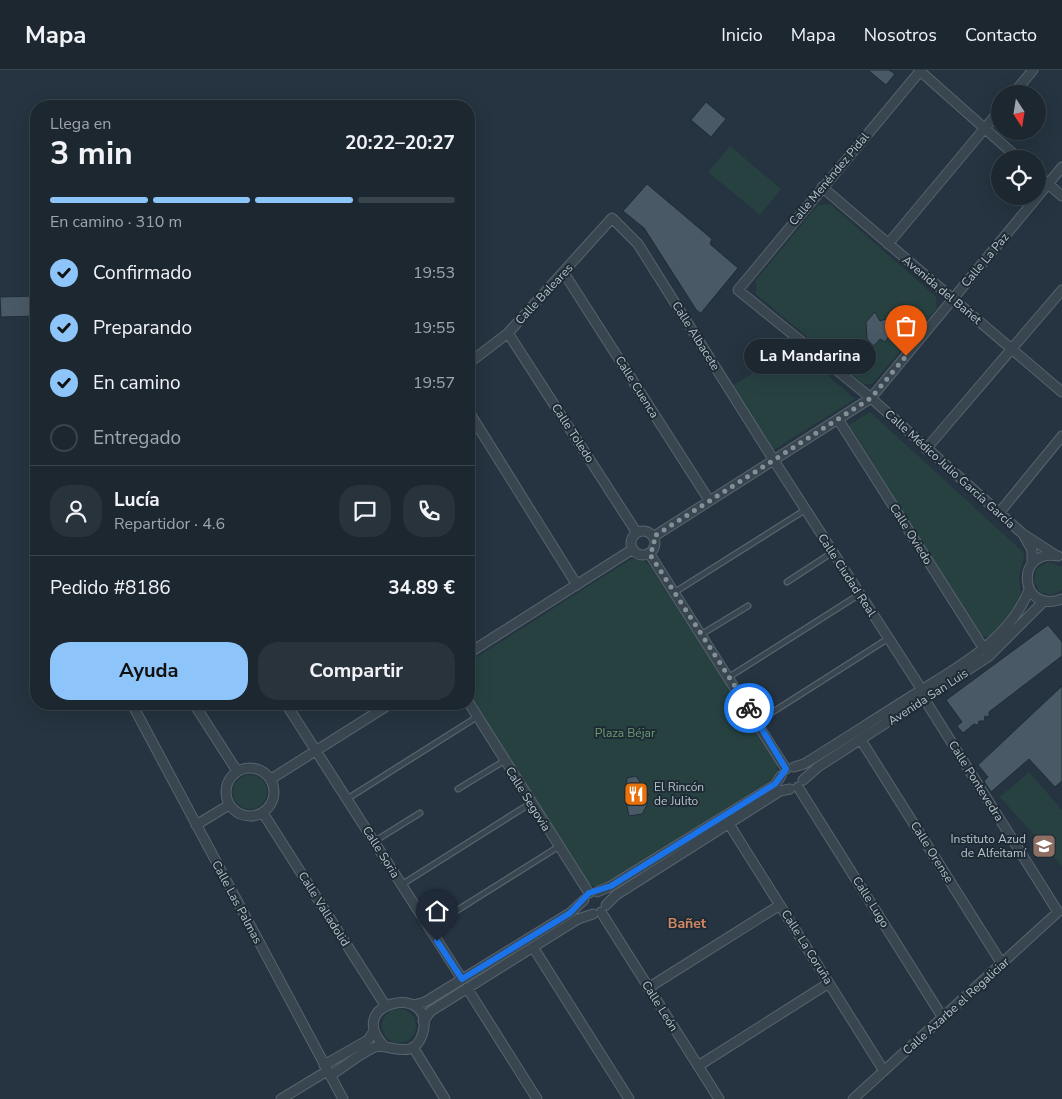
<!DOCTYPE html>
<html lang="es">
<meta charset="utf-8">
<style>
:root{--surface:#1c2730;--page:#29333c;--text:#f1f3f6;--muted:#a0a5ab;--line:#3a444c;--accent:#8dc4f9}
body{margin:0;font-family:"Nunito Sans",sans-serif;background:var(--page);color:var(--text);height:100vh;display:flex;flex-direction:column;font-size:19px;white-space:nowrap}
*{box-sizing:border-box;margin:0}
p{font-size:16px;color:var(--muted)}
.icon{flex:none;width:28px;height:28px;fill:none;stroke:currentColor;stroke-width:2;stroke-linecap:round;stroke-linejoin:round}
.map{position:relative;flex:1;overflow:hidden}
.details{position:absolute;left:30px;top:30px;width:445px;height:610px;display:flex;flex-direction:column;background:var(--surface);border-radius:20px;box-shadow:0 5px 20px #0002,0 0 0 1px var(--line)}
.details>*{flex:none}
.needle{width:32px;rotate:168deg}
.controls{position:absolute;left:991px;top:15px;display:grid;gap:10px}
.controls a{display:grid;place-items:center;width:55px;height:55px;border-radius:50%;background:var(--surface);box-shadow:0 5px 20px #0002,0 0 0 1px var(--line);font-size:25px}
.pin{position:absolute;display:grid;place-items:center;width:42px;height:42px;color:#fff;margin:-51px -21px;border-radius:50% 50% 50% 0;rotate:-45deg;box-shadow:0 0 5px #0007}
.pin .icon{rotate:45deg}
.courier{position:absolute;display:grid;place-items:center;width:50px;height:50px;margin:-25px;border:4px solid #1a73e8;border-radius:50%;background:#fff;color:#222;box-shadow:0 1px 6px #0007}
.bubble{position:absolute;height:35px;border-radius:18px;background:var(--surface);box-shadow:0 5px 20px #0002,0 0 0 1px var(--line);font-size:16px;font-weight:700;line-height:35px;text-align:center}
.summary em{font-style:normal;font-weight:700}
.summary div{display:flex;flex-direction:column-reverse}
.summary{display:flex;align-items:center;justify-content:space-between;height:85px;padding:0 20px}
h1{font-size:32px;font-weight:700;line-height:38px}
.bar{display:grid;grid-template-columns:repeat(4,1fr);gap:8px 5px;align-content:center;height:60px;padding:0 20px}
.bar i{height:6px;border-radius:4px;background:var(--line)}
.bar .selected{background:var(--accent)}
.bar p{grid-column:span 4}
.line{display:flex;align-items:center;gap:12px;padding:0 20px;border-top:1px solid var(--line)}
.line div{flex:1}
.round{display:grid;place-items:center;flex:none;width:52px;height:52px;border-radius:20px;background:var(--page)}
ol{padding:0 20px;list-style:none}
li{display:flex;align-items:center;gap:15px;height:55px}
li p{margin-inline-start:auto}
li .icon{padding:5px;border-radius:50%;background:var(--accent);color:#111;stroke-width:4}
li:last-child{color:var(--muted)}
li i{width:28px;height:28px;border:2px solid var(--line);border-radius:50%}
.primary-button{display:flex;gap:10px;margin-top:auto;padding:10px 20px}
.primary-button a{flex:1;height:58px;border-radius:20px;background:var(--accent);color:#111;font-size:20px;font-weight:700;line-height:58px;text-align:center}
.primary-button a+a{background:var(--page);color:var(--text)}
header{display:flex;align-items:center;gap:30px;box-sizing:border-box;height:70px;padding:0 25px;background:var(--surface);border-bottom:1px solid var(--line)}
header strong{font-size:24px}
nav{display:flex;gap:28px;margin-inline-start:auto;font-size:18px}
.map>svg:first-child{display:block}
.green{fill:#274141}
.building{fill:#495a66;stroke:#202d37}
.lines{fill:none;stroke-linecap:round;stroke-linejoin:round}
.lane-casing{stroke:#57646e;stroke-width:7}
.street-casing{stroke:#57646e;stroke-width:11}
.lane{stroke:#394650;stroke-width:4.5}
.street{stroke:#394650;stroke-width:9}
.done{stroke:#83909a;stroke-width:5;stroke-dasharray:0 9}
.route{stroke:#1a73e8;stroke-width:6}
.labels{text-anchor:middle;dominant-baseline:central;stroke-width:4;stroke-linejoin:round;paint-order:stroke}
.street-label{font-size:12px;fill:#b6c1cb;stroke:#1e2b35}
.park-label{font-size:12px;fill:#6d9c72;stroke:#1e2b35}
.poi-label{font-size:12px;fill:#b6c1cb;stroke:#1e2b35;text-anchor:start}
.neighbourhood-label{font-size:14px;font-weight:bold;fill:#d68865;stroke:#1e2b35}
</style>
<header>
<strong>Mapa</strong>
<nav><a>Inicio</a><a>Mapa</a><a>Nosotros</a><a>Contacto</a></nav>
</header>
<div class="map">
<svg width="1062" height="1029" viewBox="0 0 1062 1029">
<rect width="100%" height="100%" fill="#253440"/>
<!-- green -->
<path class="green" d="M730,76L781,119L760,145L708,102Z
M830,134L936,227L937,238L872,314H863L756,224V210L818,135Z
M795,277L855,329L772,381L732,316Z
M870,342L1024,483C1024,492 1020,499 1019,508C1019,515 1021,522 1021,529L990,567L980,565L849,355Z
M634,489H641L649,495L777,692L778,702L773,709L607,813L596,817L588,813L469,623V592L628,491Z
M1049,492L1062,497V520L1052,525L1040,522L1034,511L1037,498Z
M1029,702L1062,740V796L1000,727Z
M233 722a17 17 0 1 1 34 0a17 17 0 1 1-34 0Z
M382 956a17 17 0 1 1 34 0a17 17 0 1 1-34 0Z"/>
<!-- building -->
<path class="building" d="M868,0H889L895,4L886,15Z
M706,32L726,49L711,67L691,50Z
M647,114L712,169L710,174L738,198L701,243L697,241L644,158L623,141Z
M36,226V246L1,247L0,227Z
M875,242L880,251L886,249L893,254V261L885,272L880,269L874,276L867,269L866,252Z
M1048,555L1062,572V586L989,642V647L985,646L984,651H979L978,655L974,654L963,663L957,656L962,652L946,630Z
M1062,616V711L1055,717L1029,689L991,722L984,711L988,707L978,695Z
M636,706L649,725L644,728L648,733L642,744L629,746L626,731H624L627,708Z"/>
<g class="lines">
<!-- lane casing -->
<g class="lane-casing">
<path id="lane" d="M787,512L833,482
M675,522L805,440
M702,564L748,536
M729,607L860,524
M757,652L889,568
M458,719L504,691
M347,729L477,647
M375,771L420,743
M401,815L531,733
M429,858L558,777"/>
</g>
<!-- street casing -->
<g class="street-casing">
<path id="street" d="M921,0L738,220L871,328L1023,464L1057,486
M920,1L1019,89
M1013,24L1033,0
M1038,105L1062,126
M822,117L1062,322
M888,174L1000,40
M564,203L709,430
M508,263L637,463
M469,293L508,263L612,148L638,174L773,389L922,620
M469,342L577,515
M838,349L984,579
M926,379L1062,220
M999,443L1062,366
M631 473a12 12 0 1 1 24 0a12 12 0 1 1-24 0Z
M1023,464L1032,480V494
M653,467L871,328L1062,97
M649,483L786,699
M1058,486C1014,478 1019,545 1062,529
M469,583L633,479
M469,633L589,823
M132,634L343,1029
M194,634L237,701
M286,634L462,909
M861,670L1002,894
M794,697L804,694C838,673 872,651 907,629C952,600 1008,573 1029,520
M226 722a24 24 0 1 1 48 0a24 24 0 1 1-48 0Z
M271,709L390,634
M803,710L818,697L988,587L1043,532
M798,717L943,948
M263,743L385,935
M729,754L884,1001
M196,755L229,735
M597,822L611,816L775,715L781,706
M606,835L616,825L780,721L790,719
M601,842L719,1029
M533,877L629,1029
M467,918L537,1029
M648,918L780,835
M413,935L425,932L570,843L584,830
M423,951L431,941L578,849L593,844
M413,977L445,1029
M324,995L368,970L374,961
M698,996L829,913
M330,1006C342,998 362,982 375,977C389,973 415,993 423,962C436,912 341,932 385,977
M281,1029L327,1001
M853,1029L1058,842L925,630"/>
</g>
<!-- lane -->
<use href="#lane" class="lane"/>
<!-- street -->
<use href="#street" class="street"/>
</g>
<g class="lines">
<!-- done -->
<path class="done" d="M749,638L649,483L655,476L653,467L871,328L906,286"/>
<!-- route -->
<path class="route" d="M437,871L462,909L570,843L589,823L611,816L775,714L786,699L749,638"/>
</g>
<!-- icons -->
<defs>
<g id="restaurant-square" transform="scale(1.25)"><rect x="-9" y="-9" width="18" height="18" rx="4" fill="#e8710a" stroke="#1e2b35"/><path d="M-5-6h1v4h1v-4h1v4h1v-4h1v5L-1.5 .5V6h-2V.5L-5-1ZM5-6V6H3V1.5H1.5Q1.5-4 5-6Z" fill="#fff"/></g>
<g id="school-square" transform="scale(1.25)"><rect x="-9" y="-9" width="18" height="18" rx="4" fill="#8d6e63" stroke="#1e2b35"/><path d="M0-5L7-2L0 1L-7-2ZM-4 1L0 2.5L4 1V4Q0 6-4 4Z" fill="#fff"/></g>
</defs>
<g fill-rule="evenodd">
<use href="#restaurant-square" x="636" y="724"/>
<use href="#school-square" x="1044" y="776"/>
</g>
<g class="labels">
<!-- street labels -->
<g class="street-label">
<text transform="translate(829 109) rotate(-50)">Calle Menéndez Pidal</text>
<text transform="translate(985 190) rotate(-50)">Calle La Paz</text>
<text transform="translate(942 220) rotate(40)">Avenida del Bañet</text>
<text transform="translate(544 224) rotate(-47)">Calle Baleares</text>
<text transform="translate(696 266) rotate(58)">Calle Albacete</text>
<text transform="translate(637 317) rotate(58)">Calle Cuenca</text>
<text transform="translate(573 363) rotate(57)">Calle Toledo</text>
<text transform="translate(950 399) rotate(42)">Calle Médico Julio García García</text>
<text transform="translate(911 464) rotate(58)">Calle Oviedo</text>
<text transform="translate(847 505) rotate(57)">Calle Ciudad Real</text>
<text transform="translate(928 627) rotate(-33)">Avenida San Luis</text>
<text transform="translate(976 711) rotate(58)">Calle Pontevedra</text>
<text transform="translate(528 729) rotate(58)">Calle Segovia</text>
<text transform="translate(381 782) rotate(58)">Calle Soria</text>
<text transform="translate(932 782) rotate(58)">Calle Orense</text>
<text transform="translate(237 832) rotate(62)">Calle Las Palmas</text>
<text transform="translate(871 832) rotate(58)">Calle Lugo</text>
<text transform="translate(324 839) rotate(58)">Calle Valladolid</text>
<text transform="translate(807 877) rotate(58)">Calle La Coruña</text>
<text transform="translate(660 936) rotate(58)">Calle León</text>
<text transform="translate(956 936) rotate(-42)">Calle Azarbe el Regaliciar</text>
</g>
<!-- park labels -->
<g class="park-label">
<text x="625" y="663">Plaza Béjar</text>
</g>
<!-- poi labels -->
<g class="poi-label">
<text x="654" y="717">El Rincón<tspan x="654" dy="14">de Julito</tspan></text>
<text x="1026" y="769" text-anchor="end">Instituto Azud<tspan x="1026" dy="14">de Alfeitamí</tspan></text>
</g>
<!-- neighbourhood labels -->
<g class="neighbourhood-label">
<text x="687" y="853">Bañet</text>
</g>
</g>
</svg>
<div class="controls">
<a><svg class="needle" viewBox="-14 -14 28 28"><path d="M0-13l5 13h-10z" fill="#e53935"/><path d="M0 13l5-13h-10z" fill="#a0a5ab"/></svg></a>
<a><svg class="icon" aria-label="locate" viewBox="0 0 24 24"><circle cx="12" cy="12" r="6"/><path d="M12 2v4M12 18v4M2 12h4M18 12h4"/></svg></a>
</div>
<div class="pin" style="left:906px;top:286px;background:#ea580c"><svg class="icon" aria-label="bag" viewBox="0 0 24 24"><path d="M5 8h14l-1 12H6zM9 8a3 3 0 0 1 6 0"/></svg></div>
<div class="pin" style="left:437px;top:871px;background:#1f2937"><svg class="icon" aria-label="home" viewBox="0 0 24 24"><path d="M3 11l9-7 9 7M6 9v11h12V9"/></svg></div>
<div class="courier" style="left:749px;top:638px"><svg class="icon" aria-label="bike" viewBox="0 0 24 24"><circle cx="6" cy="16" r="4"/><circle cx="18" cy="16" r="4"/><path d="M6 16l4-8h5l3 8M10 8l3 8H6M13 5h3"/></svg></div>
<div class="bubble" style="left:744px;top:269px;width:132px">La Mandarina</div>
<section class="details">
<div class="summary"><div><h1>3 min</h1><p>Llega en</p></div><em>20:22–20:27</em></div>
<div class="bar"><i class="selected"></i><i class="selected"></i><i class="selected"></i><i></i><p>En camino · 310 m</p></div>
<ol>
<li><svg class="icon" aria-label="check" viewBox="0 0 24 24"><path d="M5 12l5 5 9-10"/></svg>Confirmado<p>19:53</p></li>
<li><svg class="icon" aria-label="check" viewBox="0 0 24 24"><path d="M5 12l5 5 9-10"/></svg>Preparando<p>19:55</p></li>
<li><svg class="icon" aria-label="check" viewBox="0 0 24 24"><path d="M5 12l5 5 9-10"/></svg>En camino<p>19:57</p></li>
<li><i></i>Entregado</li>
</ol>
<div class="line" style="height:90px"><a class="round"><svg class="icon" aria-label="person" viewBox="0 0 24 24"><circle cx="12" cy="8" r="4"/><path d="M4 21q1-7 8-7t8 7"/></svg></a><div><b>Lucía</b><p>Repartidor · 4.6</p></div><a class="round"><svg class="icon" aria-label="chat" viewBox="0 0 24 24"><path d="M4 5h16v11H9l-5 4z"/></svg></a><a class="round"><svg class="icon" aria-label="phone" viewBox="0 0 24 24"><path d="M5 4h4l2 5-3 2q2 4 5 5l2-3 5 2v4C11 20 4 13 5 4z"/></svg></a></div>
<div class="line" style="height:65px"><div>Pedido #8186</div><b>34.89 €</b></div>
<div class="primary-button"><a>Ayuda</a><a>Compartir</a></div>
</section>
</div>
